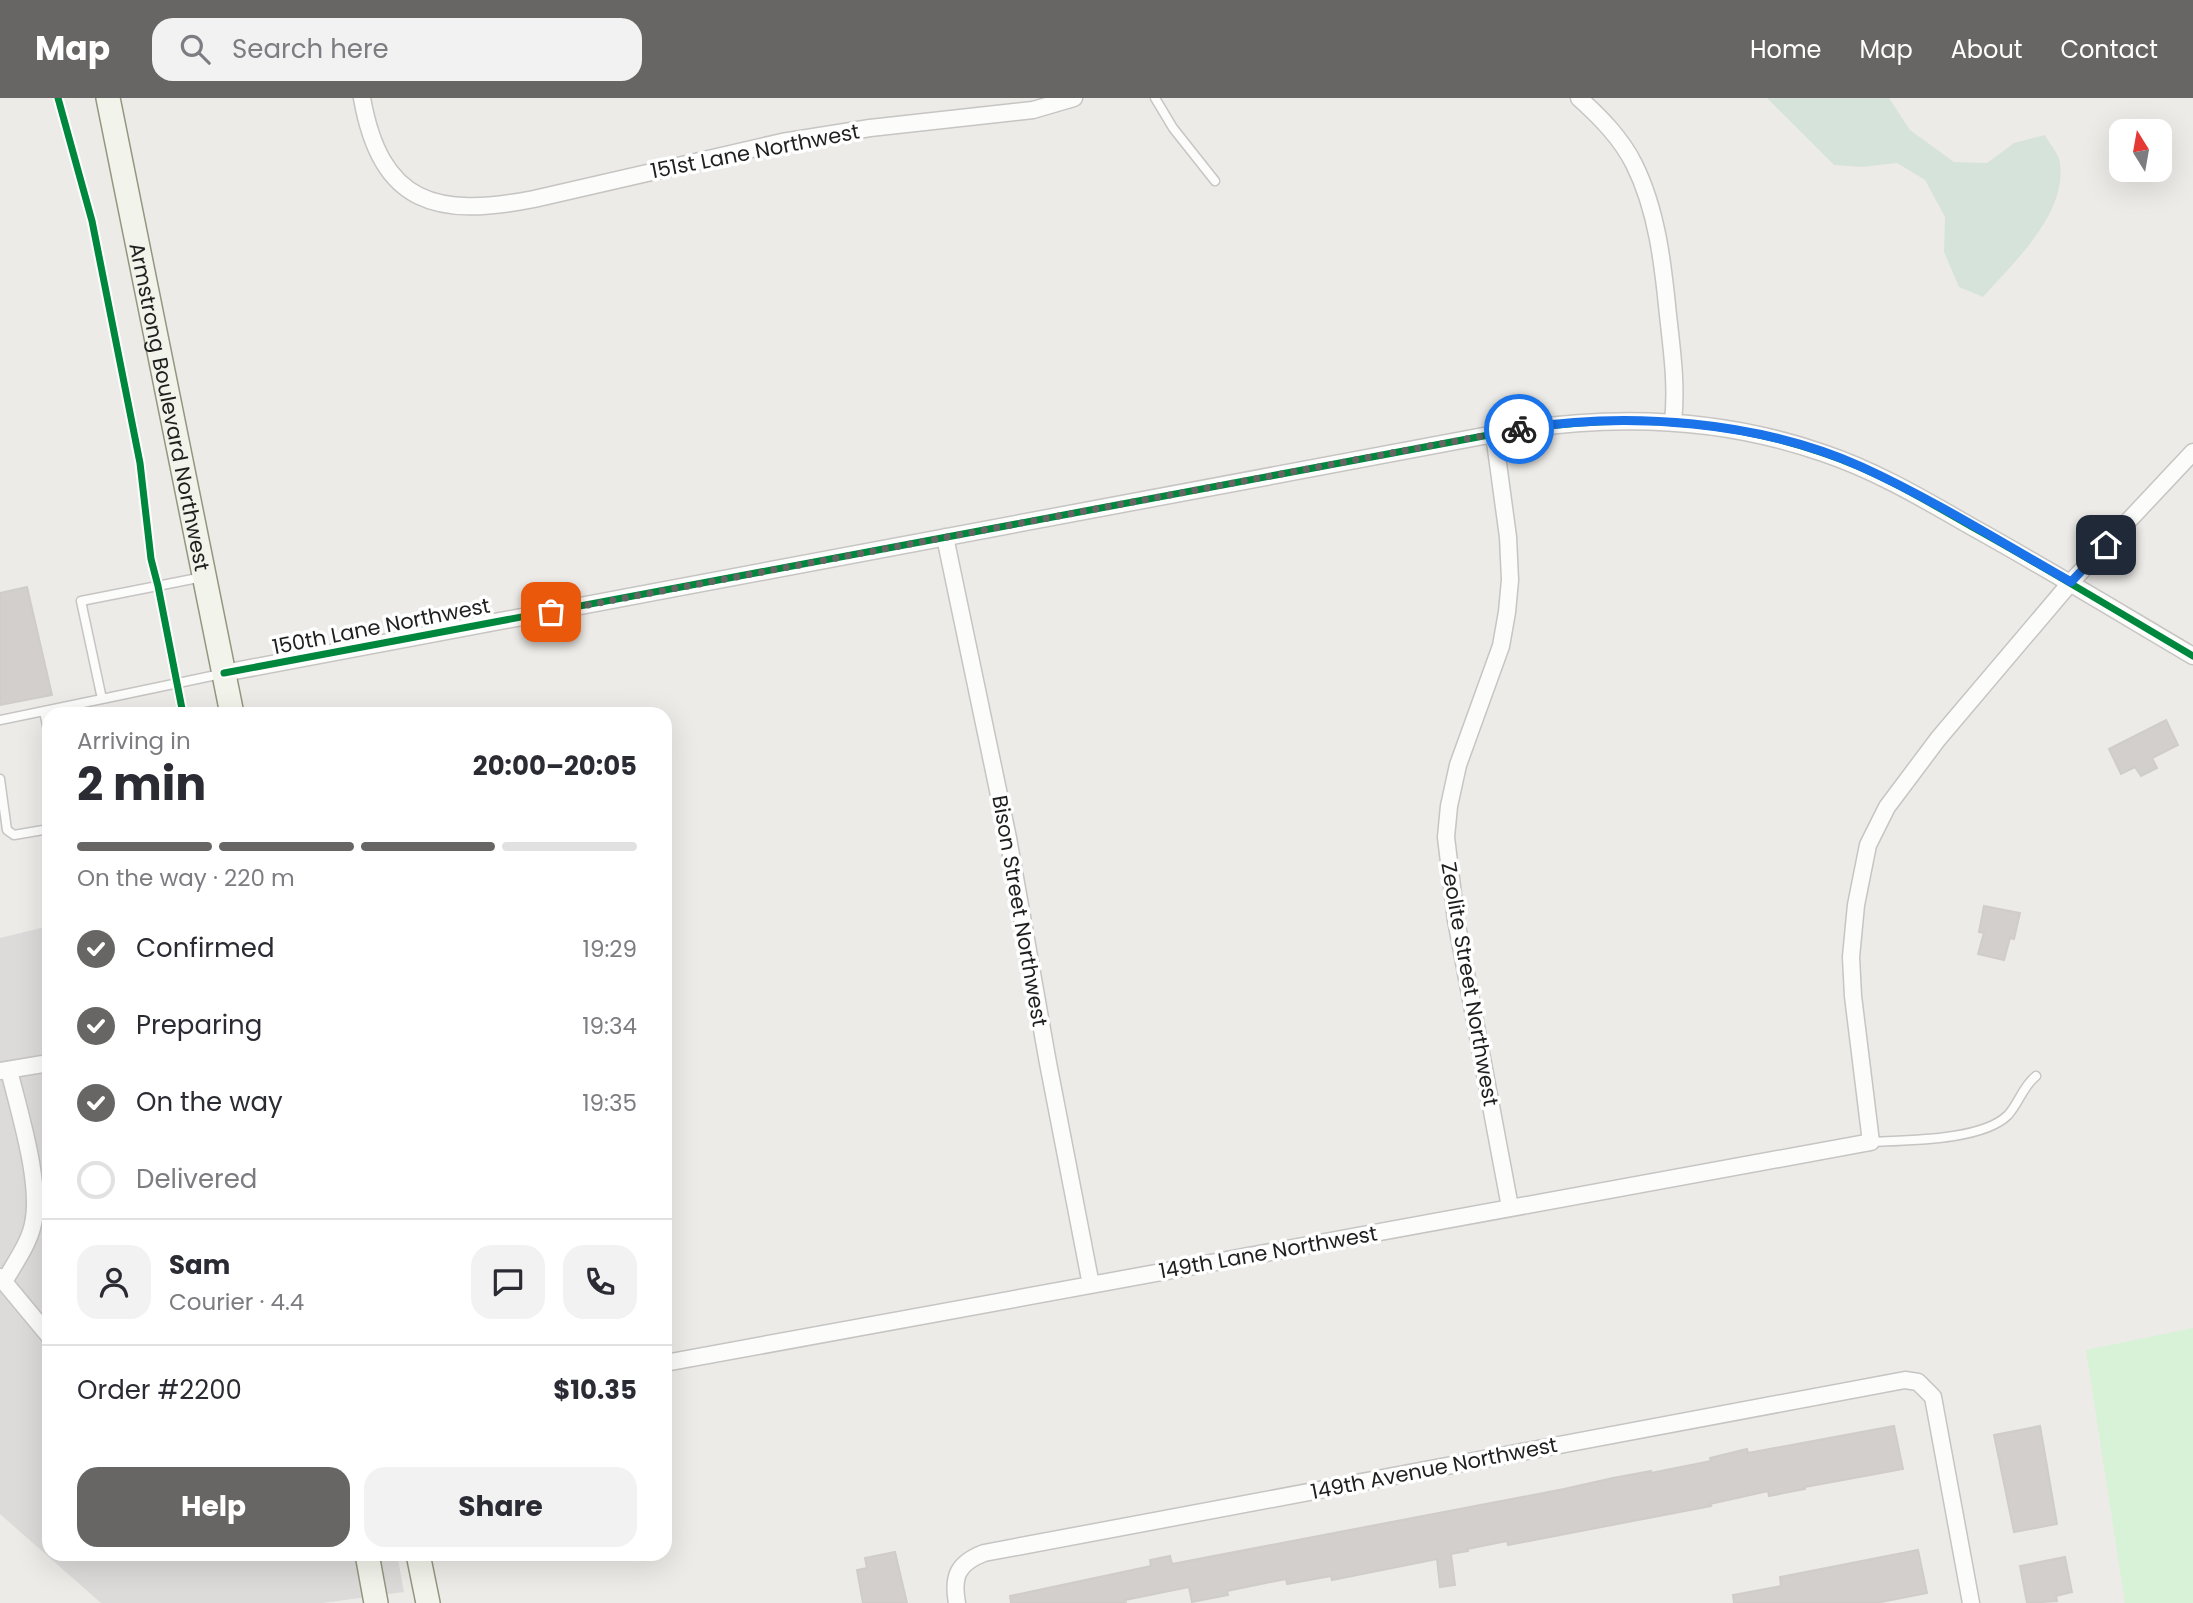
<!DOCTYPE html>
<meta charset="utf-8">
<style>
:root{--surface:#fff;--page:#f2f2f3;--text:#2b2b33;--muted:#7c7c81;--line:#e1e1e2;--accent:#676665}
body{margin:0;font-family:Poppins,sans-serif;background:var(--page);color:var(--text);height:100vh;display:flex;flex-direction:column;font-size:26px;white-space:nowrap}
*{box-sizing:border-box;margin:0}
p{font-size:23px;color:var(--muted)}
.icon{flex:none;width:38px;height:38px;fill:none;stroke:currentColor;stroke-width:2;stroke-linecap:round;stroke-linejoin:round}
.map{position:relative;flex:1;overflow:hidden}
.drawer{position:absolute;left:42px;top:609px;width:630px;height:854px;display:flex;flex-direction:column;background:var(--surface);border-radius:21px;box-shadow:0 7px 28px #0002}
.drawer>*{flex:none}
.needle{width:46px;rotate:349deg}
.buttons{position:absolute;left:2109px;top:21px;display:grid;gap:14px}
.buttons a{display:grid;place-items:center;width:63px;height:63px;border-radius:14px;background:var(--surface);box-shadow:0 7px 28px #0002;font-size:35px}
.pin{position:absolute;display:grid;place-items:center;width:60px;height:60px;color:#fff;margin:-30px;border-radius:14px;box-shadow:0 4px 10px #0006}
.courier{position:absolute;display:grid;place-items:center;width:70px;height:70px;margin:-35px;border:5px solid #1a73e8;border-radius:50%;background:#fff;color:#222;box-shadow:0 2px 9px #0007}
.overview em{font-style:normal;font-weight:700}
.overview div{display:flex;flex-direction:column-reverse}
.overview{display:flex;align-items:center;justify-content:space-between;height:119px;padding:0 35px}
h1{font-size:46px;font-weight:700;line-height:52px}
.bar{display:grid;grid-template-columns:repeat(4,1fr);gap:10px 7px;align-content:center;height:84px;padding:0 35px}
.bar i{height:9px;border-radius:5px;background:var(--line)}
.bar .active{background:var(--accent)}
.bar p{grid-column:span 4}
.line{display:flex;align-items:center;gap:18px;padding:0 35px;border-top:2px solid var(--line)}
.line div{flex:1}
.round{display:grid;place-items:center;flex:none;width:74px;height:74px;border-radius:21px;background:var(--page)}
ol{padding:0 35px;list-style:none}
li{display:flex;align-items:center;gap:21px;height:77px}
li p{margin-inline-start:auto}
li .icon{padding:7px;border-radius:50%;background:var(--accent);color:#fff;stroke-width:4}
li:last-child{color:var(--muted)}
li i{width:38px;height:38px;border:4px solid var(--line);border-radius:50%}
.button{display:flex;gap:14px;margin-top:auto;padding:14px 35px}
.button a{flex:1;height:80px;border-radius:21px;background:var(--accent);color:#fff;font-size:28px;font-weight:700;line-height:80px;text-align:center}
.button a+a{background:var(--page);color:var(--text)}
header{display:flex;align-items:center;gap:42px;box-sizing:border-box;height:98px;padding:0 35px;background:var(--accent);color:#fff}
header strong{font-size:33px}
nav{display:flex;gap:38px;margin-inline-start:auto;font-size:24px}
.search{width:490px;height:63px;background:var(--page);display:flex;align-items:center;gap:18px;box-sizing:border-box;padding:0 24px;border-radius:21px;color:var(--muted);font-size:26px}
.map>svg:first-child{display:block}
.residential{fill:#dcdbd9}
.wetland{fill:#d6e3db}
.park{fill:#d7f2d6}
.building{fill:#d2cfcc;stroke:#d0cdc9;stroke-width:2}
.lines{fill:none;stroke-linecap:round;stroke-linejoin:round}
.lane-casing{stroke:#c6c5c3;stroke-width:11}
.street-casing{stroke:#c6c5c3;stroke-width:19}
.secondary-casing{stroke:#949680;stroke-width:26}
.lane{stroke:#fcfcfb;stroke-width:8}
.street{stroke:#fcfcfb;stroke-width:16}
.secondary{stroke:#f2f3ea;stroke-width:23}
.cycleway-casing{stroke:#fff;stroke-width:11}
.cycleway{stroke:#00873e;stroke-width:7}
.done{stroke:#676665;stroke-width:7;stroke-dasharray:0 12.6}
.route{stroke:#1a73e8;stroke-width:9}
.labels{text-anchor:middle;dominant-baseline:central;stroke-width:7;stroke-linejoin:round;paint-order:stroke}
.street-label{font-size:21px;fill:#1f1f1f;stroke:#fff}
</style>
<header>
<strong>Map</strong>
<div class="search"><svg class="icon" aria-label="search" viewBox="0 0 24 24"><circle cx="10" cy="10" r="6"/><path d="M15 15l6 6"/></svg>Search here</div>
<nav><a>Home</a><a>Map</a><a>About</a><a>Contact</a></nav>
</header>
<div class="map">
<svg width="2193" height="1505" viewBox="0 0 2193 1505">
<rect width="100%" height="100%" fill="#edebe7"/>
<!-- residential -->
<path class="residential" d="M49,828V1456H397L404,1494L323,1505H101L0,1416V840Z"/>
<!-- wetland -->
<path class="wetland" d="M1767,0H1889L1910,32L1954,64L1987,65L2014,45L2045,37C2049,45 2059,56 2060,65C2067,116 2014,164 1983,199L1959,189L1944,154L1945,119L1925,82L1897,65L1862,69L1834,67Z"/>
<!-- park -->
<path class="park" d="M2193,1230V1505H2125L2086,1252Z"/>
<!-- building -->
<path class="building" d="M27,489L52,597L0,607V495Z
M2166,622L2178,647L2152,660L2157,670L2141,678L2135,669L2121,676L2109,651Z
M1984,808L2020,815L2014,841L2010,840L2004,862L1978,856L1984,835L1979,834Z
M1894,1328L1903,1371L1805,1389V1391L1769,1398L1768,1393L1710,1406L1711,1408L1508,1447L1507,1443L1467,1451L1468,1453L1451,1456L1455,1487L1440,1489L1437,1461L1332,1482L1331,1478L1287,1486L1286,1481L1227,1493L1228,1497L1192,1504L1189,1489L1125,1502L1126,1505H1011L1010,1498L1151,1468L1150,1462L1170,1458L1172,1466L1564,1391L1613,1380L1651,1373V1375L1711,1363L1710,1360L1747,1351L1748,1355Z
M2040,1328L2057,1426L2014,1434L1994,1337Z
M1918,1452L1927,1495L1876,1505H1734L1733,1497L1781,1488L1780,1479Z
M895,1454L907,1505H863L857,1472L867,1470L865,1460Z
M2065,1459L2072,1494L2056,1498L2057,1503L2027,1505L2020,1468Z"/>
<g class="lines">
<!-- lane casing -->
<g class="lane-casing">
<path id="lane" d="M1155,0L1173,30L1215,83
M203,479L81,503L102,601L221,576
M44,613L49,638
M0,622L102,601
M0,681L7,732L14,737L49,731
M1871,1044C1906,1042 1982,1043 2008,1017C2019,1005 2023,988 2036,978"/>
</g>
<!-- street casing -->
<g class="street-casing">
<path id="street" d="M362,0C381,107 437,120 534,101L782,44L870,30L1033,12L1074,0
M1579,0C1600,19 1621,40 1634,66C1657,112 1663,166 1668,217C1672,253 1677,288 1673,324
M1494,336L1508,439L1510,482L1507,514L1501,548L1458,667L1449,708L1446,739L1456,822L1510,1109
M945,439L1008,740L1048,965L1091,1187
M224,575L1494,336C1603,316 1717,318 1823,355C1877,373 1925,402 1974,430C2048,471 2120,515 2193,558
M0,973L49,965
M0,1179L49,1238
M4,1184C14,1166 29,1146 33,1126C42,1085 19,1014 9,972
M665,1265L1871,1044L1853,898L1851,859L1856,807L1868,747L1887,709L1938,641L2071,484L2193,354
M957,1505C952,1478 958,1465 984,1455L1905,1282L1918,1284L1933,1299L1971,1505"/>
</g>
<!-- secondary casing -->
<g class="secondary-casing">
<g id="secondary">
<path id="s1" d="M108,0L232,616"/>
<path d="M367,1456L376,1505"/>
<path d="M418,1456L428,1505"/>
</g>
</g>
<!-- lane -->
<use href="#lane" class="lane"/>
<!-- street -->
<use href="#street" class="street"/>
<!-- secondary -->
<use href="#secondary" class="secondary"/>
<!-- cycleway casing -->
<g class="cycleway-casing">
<path id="cycleway" d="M58,0L92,123L140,365L151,461L158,488L183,616
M224,575L1494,336C1603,316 1717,318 1823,355C1877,373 1925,402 1974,430C2048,471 2120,515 2193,558"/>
</g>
<!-- cycleway -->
<use href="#cycleway" class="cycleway"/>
</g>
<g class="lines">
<!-- done -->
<path class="done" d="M551,514L1519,331"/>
<!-- route -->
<path class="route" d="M1519,331C1629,313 1759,323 1862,369C1934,402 2002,445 2071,484L2106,447"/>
</g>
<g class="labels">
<!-- street labels -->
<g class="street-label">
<text transform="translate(755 53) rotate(-11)">151st Lane Northwest</text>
<text stroke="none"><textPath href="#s1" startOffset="315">Armstrong Boulevard Northwest</textPath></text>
<text transform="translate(381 528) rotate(-11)">150th Lane Northwest</text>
<text transform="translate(1020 813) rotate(80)">Bison Street Northwest</text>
<text transform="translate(1470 886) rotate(80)">Zeolite Street Northwest</text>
<text transform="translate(1268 1154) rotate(-10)">149th Lane Northwest</text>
<text transform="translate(1434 1370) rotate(-11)">149th Avenue Northwest</text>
</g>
</g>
</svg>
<div class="buttons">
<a><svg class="needle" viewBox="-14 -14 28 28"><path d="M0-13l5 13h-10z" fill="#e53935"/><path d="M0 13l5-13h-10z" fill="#7c7c81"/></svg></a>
</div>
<div class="pin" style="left:551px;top:514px;background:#ea580c"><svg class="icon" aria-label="bag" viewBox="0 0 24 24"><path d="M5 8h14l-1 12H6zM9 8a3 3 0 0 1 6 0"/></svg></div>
<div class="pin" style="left:2106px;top:447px;background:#1f2937"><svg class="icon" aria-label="home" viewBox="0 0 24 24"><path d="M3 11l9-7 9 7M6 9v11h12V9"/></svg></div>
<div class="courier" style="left:1519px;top:331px"><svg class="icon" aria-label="bike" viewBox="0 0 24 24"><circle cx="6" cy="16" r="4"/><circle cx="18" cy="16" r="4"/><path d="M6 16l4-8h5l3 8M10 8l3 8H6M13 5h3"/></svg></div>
<section class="drawer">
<div class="overview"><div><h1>2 min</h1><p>Arriving in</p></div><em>20:00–20:05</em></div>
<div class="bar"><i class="active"></i><i class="active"></i><i class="active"></i><i></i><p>On the way · 220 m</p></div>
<ol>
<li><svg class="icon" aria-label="check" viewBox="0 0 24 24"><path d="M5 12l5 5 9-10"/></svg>Confirmed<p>19:29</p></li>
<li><svg class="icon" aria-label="check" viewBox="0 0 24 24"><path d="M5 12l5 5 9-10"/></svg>Preparing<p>19:34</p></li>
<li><svg class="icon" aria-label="check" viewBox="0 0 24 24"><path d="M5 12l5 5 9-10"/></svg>On the way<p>19:35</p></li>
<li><i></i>Delivered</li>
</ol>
<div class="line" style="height:126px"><a class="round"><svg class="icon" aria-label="person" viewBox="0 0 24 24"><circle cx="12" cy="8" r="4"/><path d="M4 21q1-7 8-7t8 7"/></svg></a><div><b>Sam</b><p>Courier · 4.4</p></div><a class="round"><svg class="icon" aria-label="chat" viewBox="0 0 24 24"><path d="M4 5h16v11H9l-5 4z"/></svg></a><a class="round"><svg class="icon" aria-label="phone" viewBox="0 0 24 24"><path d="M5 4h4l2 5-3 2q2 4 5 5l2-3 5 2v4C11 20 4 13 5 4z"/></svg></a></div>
<div class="line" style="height:91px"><div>Order #2200</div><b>$10.35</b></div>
<div class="button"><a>Help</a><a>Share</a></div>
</section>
</div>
